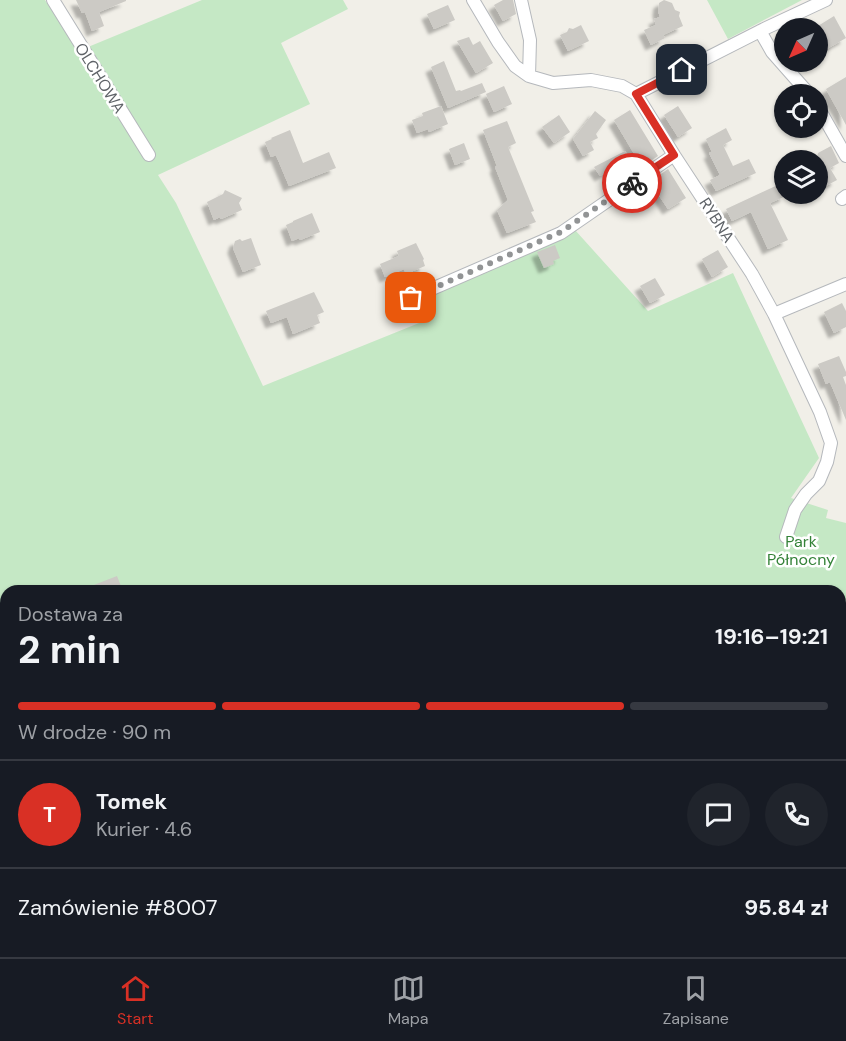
<!DOCTYPE html>
<html lang="pl">
<meta charset="utf-8">
<style>
:root{--surface:#171b24;--page:#20242c;--text:#f1f3f6;--muted:#9ea1a6;--line:#363941;--accent:#d93025}
body{margin:0;font-family:"DM Sans",sans-serif;background:var(--page);color:var(--text);height:100vh;display:flex;flex-direction:column;font-size:22px;white-space:nowrap}
*{box-sizing:border-box;margin:0}
p{font-size:20px;color:var(--muted)}
.icon{flex:none;width:33px;height:33px;fill:none;stroke:currentColor;stroke-width:2;stroke-linecap:round;stroke-linejoin:round}
.map{position:relative;flex:1;overflow:hidden}
.side{position:absolute;left:0px;top:585px;width:846px;height:372px;display:flex;flex-direction:column;background:var(--surface);border-radius:18px 18px 0 0;box-shadow:0 2px 4px #0004}
.side>*{flex:none}
.needle{width:39px;rotate:225deg}
.buttons{position:absolute;left:774px;top:18px;display:grid;gap:12px}
.buttons a{display:grid;place-items:center;width:54px;height:54px;border-radius:50%;background:var(--surface);box-shadow:0 2px 4px #0004;font-size:30px}
.pin{position:absolute;display:grid;place-items:center;width:51px;height:51px;color:#fff;margin:-26px;border-radius:12px;box-shadow:0 3px 9px #0006}
.courier{position:absolute;display:grid;place-items:center;width:60px;height:60px;margin:-30px;border:4px solid #d93025;border-radius:50%;background:#fff;color:#222;box-shadow:0 2px 8px #0007}
.overview em{font-style:normal;font-weight:700}
.overview div{display:flex;flex-direction:column-reverse}
.overview{display:flex;align-items:center;justify-content:space-between;height:102px;padding:0 18px}
h1{font-size:39px;font-weight:700;line-height:45px}
.bar{display:grid;grid-template-columns:repeat(4,1fr);gap:9px 6px;align-content:center;height:72px;padding:0 18px}
.bar i{height:8px;border-radius:4px;background:var(--line)}
.bar .current{background:var(--accent)}
.bar p{grid-column:span 4}
.line{display:flex;align-items:center;gap:15px;padding:0 18px;border-top:2px solid var(--line)}
.line div{flex:1}
.round{display:grid;place-items:center;flex:none;width:63px;height:63px;border-radius:32px;background:var(--page)}
.dock{display:flex;justify-content:space-around;align-items:center;height:84px;border-top:2px solid var(--line);background:var(--surface);font-size:16px;color:var(--muted)}
.dock a{display:grid;justify-items:center;gap:3px}
.dock .current{color:var(--accent)}
.map>svg:first-child{display:block}
.green{fill:#c5e8c5}
.water{fill:#aadaff}
.lines{fill:none;stroke-linecap:round;stroke-linejoin:round}
.stream{stroke:#aadaff;stroke-width:4}
.building{fill:#cccac5;filter:url(#shadow)}
.minor-casing{stroke:#b5b8bc;stroke-width:14}
.minor{stroke:#fff;stroke-width:12}
.done{stroke:#929495;stroke-width:6;stroke-dasharray:0 10.8}
.route{stroke:#d93025;stroke-width:8}
.labels{text-anchor:middle;dominant-baseline:central;stroke-width:5;stroke-linejoin:round;paint-order:stroke}
.street-label{font-size:16px;fill:#5f6368;stroke:#fff}
.park-label{font-size:16px;fill:#348238;stroke:#fff}
</style>
<div class="map">
<svg width="846" height="957" viewBox="0 0 846 957">
<defs>
<filter id="shadow"><feDropShadow dx="-5.5" dy="5.5" stdDeviation="1.5" flood-color="#0004"/></filter>
</defs>
<rect width="100%" height="100%" fill="#f1efe8"/>
<!-- green -->
<path class="green" d="M0,0H45L76,47H88L202,0H343L348,9L281,43L310,104L158,175L176,203L263,386L429,319L421,299L575,230L648,311L733,273L819,458L791,498L828,510L826,518L846,523V957H0V732L6,728V951H840V591H6V670L0,656Z
M707,0H802L728,39Z"/>
<!-- water -->
<path class="water" d="M846,667V957H837L835,951H840V672Z
M474,951H677L672,957H477Z"/>
<g class="lines">
<!-- stream -->
<path class="stream" d="M0,708L6,722
M107,951L110,957"/>
</g>
<!-- building -->
<path class="building" d="M76,0H126V1L99,12L104,26L92,31L85,12L82,13Z
M503,0H513L516,14L503,21L494,5Z
M664,0L672,3L675,10L680,12L679,16L683,26L663,35L665,38L651,45L644,30L656,25L654,19L660,17L658,11L659,3Z
M448,5L455,20L434,29L427,14Z
M834,16L846,38L818,54V26Z
M581,25L589,41L568,51L560,35L567,32L569,28L573,29Z
M469,37L473,45L480,41L493,63L476,73L457,41Z
M444,61L456,91L460,90L461,91L482,83L486,92L448,108L431,67Z
M846,77V125L826,89Z
M504,86L512,104L494,112L486,94Z
M441,106L448,124L429,132L428,129L417,133L412,120L423,116L422,113Z
M678,106L692,128L678,137L664,115Z
M630,110L658,156L642,167L614,120Z
M595,111L606,120L596,134L598,138L590,142L594,150L583,156L573,139Z
M559,115L570,132L554,143L542,127Z
M507,121L516,143L508,147L534,211L531,212L536,222L507,233L497,210L508,200L495,167L497,166L483,130Z
M726,128L732,140L723,145L733,166L749,159L756,173L716,191L710,180L720,175L709,153L712,152L706,139Z
M290,130L303,163L329,152L336,168L289,186L276,155L271,157L265,142L272,139L271,138Z
M464,143L470,159L455,165L449,149Z
M831,146L839,163L830,168L837,180L824,187L818,176V153Z
M625,151L629,158L600,176L594,167Z
M668,169L686,198L668,209L650,182Z
M780,184L786,196L770,203L788,240L768,249L751,212L732,221L726,209Z
M225,190L242,198L239,203L242,210L221,219L220,217L214,220L207,202L223,194Z
M312,213L320,232L300,240L299,238L292,241L286,225L293,222V221Z
M251,238L261,265L243,272L233,248L235,241L240,239L242,241Z
M416,243L424,259L423,260L425,266L406,274L404,269L385,277L380,264L399,256L397,251Z
M555,245L560,258L553,261L554,264L544,268L537,252Z
M718,250L728,267L712,277L702,259Z
M655,278L665,295L650,303L640,286Z
M314,292L324,312L317,315L320,323L293,334L287,317L271,323L266,311Z
M842,303L846,311V327L834,333L824,312Z
M839,356L846,372V376L843,377L846,385V420L830,382L826,384L818,364Z
M117,576L123,591H81V590Z"/>
<g class="lines">
<!-- minor casing -->
<g class="minor-casing">
<path id="minor" d="M53,0L149,155
M473,0L498,42L515,66L529,76L553,83L591,80L622,86L636,94L674,155L752,274L774,314L820,412L831,443L827,462L819,481L806,494L795,510L786,537
M521,0L530,40L529,76
M760,31L772,52L809,94
M636,94L764,29L826,0
M818,107L846,156
M842,199L846,196
M411,298L561,233L674,155
M774,314L846,284"/>
</g>
<!-- minor -->
<use href="#minor" class="minor"/>
</g>
<g class="lines">
<!-- done -->
<path class="done" d="M411,298L561,232L632,183"/>
<!-- route -->
<path class="route" d="M632,183L674,155L636,94L682,70"/>
</g>
<g class="labels">
<!-- street labels -->
<g class="street-label">
<text transform="translate(100 78) rotate(58)">OLCHOWA</text>
<text transform="translate(717 220) rotate(57)">RYBNA</text>
</g>
<!-- park labels -->
<g class="park-label">
<text x="801" y="541">Park<tspan x="801" dy="18">Północny</tspan></text>
</g>
</g>
</svg>
<div class="buttons">
<a><svg class="needle" viewBox="-14 -14 28 28"><path d="M0-13l5 13h-10z" fill="#e53935"/><path d="M0 13l5-13h-10z" fill="#9ea1a6"/></svg></a>
<a><svg class="icon" aria-label="locate" viewBox="0 0 24 24"><circle cx="12" cy="12" r="6"/><path d="M12 2v4M12 18v4M2 12h4M18 12h4"/></svg></a>
<a><svg class="icon" aria-label="layers" viewBox="0 0 24 24"><path d="M12 4l9 5-9 5-9-5zM3 14l9 5 9-5"/></svg></a>
</div>
<div class="pin" style="left:411px;top:298px;background:#ea580c"><svg class="icon" aria-label="bag" viewBox="0 0 24 24"><path d="M5 8h14l-1 12H6zM9 8a3 3 0 0 1 6 0"/></svg></div>
<div class="pin" style="left:682px;top:70px;background:#1f2937"><svg class="icon" aria-label="home" viewBox="0 0 24 24"><path d="M3 11l9-7 9 7M6 9v11h12V9"/></svg></div>
<div class="courier" style="left:632px;top:183px"><svg class="icon" aria-label="bike" viewBox="0 0 24 24"><circle cx="6" cy="16" r="4"/><circle cx="18" cy="16" r="4"/><path d="M6 16l4-8h5l3 8M10 8l3 8H6M13 5h3"/></svg></div>
<section class="side">
<div class="overview"><div><h1>2 min</h1><p>Dostawa za</p></div><em>19:16–19:21</em></div>
<div class="bar"><i class="current"></i><i class="current"></i><i class="current"></i><i></i><p>W drodze · 90 m</p></div>
<div class="line" style="height:108px"><b class="round" style="background:var(--accent);color:#fff">T</b><div><b>Tomek</b><p>Kurier · 4.6</p></div><a class="round"><svg class="icon" aria-label="chat" viewBox="0 0 24 24"><path d="M4 5h16v11H9l-5 4z"/></svg></a><a class="round"><svg class="icon" aria-label="phone" viewBox="0 0 24 24"><path d="M5 4h4l2 5-3 2q2 4 5 5l2-3 5 2v4C11 20 4 13 5 4z"/></svg></a></div>
<div class="line" style="height:78px"><div>Zamówienie #8007</div><b>95.84 zł</b></div>
</section>
</div>
<nav class="dock">
<a class="current"><svg class="icon" aria-label="home" viewBox="0 0 24 24"><path d="M3 11l9-7 9 7M6 9v11h12V9"/></svg>Start</a>
<a><svg class="icon" aria-label="map" viewBox="0 0 24 24"><path d="M3 6l6-2 6 2 6-2v14l-6 2-6-2-6 2zM9 4v14M15 6v14"/></svg>Mapa</a>
<a><svg class="icon" aria-label="saved" viewBox="0 0 24 24"><path d="M7 4h10v16l-5-4-5 4z"/></svg>Zapisane</a>
</nav>
